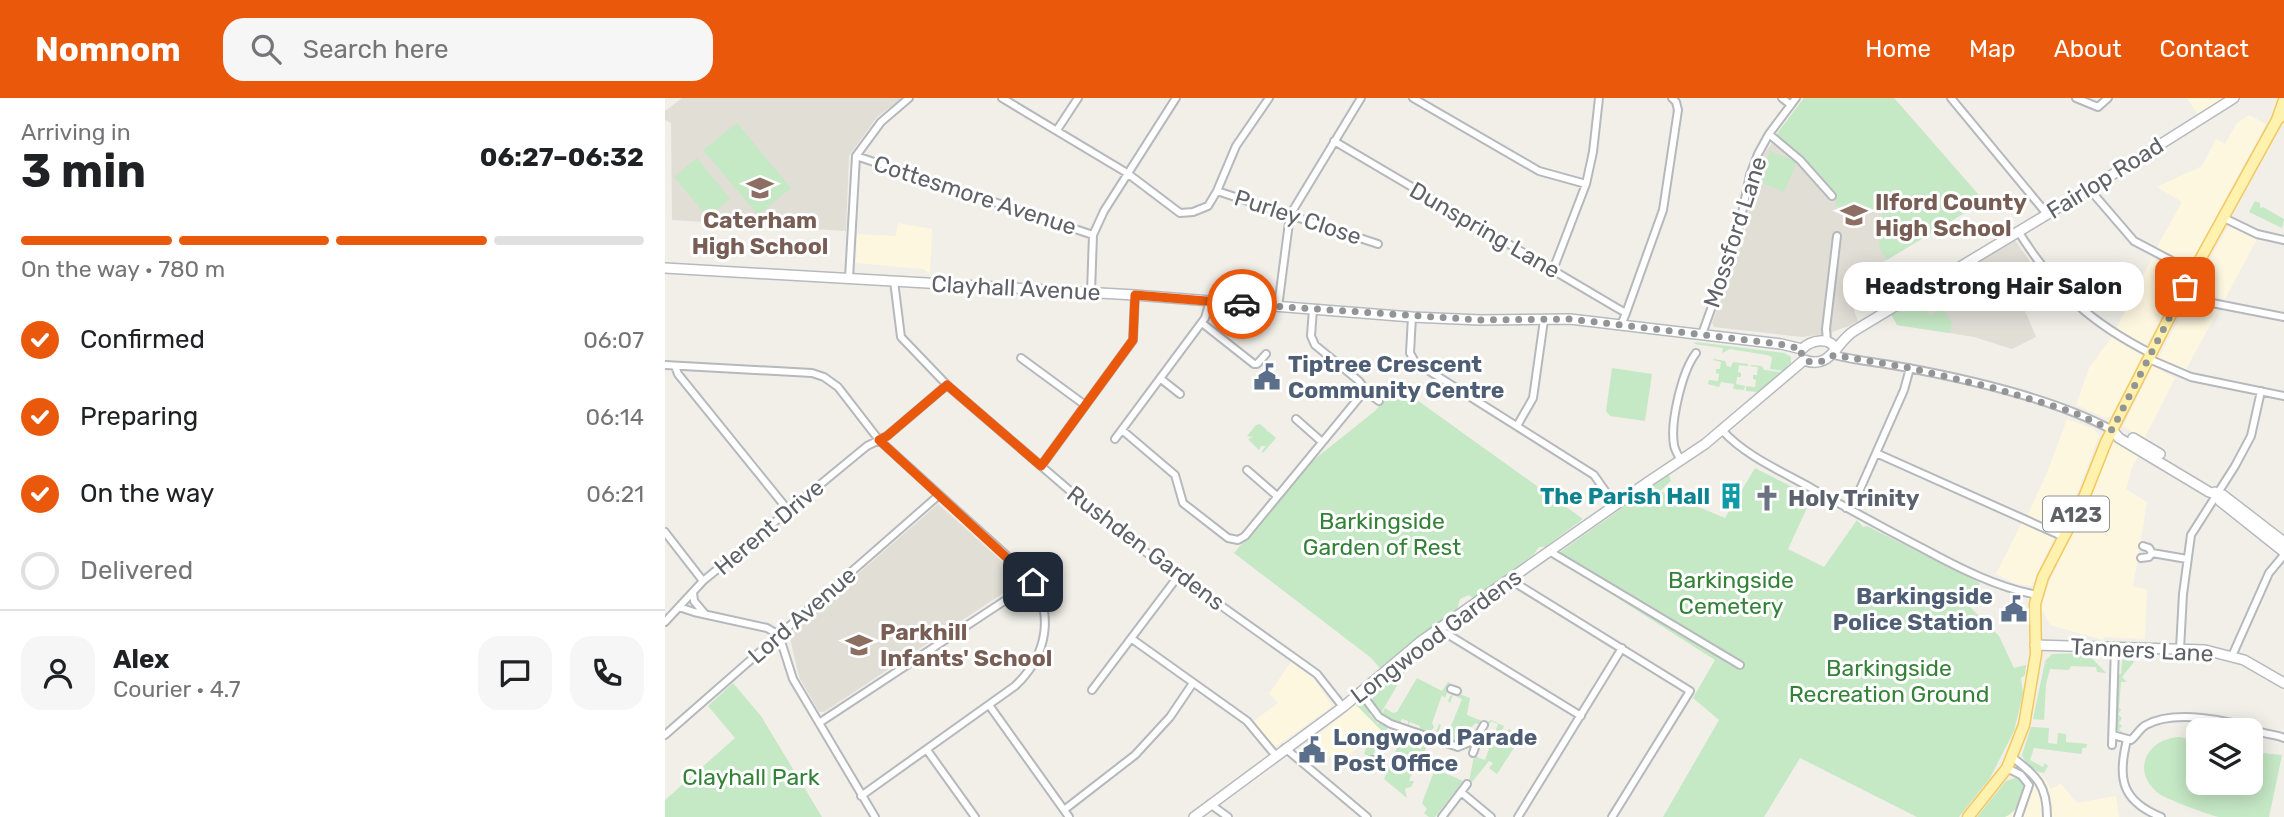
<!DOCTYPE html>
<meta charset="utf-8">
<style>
:root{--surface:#fff;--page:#f6f6f6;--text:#202124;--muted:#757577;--line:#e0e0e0;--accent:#ea580c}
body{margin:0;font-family:Rubik,sans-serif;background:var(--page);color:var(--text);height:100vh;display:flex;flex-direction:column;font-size:26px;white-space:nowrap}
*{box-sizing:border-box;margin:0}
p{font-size:23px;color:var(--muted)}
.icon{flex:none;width:38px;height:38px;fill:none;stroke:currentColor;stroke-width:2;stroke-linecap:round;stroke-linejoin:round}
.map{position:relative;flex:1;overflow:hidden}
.details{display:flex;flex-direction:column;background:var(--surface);width:665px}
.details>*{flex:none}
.buttons{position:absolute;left:1521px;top:620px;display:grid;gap:14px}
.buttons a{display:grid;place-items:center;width:77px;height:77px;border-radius:14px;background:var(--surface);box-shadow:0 4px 18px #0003;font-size:35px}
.pin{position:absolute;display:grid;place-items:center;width:60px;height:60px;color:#fff;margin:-30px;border-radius:14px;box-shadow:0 4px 10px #0006}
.courier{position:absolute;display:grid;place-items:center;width:70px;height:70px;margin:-35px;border:5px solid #ea580c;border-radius:50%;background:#fff;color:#222;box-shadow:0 2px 9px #0007}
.bubble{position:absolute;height:49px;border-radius:21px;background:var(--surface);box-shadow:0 4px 18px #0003;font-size:23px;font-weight:700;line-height:49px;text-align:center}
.head em{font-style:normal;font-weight:700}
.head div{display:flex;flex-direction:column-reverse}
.head{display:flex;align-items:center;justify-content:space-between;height:119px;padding:0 21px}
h1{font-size:46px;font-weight:700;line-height:52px}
.bar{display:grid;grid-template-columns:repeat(4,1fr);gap:10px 7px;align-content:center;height:84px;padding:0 21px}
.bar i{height:9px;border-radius:5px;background:var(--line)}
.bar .current{background:var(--accent)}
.bar p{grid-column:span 4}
.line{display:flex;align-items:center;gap:18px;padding:0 21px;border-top:2px solid var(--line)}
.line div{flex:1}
.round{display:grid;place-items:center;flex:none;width:74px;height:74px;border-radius:21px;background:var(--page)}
ol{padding:0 21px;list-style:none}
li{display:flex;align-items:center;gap:21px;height:77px}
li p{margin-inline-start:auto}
li .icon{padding:7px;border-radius:50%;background:var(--accent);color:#fff;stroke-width:4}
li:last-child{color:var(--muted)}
li i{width:38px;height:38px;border:4px solid var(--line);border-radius:50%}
header{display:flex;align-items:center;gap:42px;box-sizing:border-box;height:98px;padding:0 35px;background:var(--accent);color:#fff}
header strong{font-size:33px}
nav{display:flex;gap:38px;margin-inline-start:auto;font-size:24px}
.search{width:490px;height:63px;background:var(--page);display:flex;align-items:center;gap:18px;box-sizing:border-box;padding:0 24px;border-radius:21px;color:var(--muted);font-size:26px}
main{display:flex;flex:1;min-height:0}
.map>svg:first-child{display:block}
.commercial{fill:#fef7e0}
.education{fill:#e1ded6}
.green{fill:#c5e8c5}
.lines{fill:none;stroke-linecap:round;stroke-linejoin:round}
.street-casing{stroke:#b5b8bc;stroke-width:10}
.secondary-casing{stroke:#b6babf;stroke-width:12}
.primary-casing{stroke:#f2c960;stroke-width:13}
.street{stroke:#fff;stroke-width:6}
.secondary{stroke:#fff;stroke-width:9}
.primary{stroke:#fff2af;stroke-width:10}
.done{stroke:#929495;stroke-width:7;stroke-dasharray:0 12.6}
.route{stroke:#ea580c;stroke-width:9}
.labels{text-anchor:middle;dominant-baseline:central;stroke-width:6;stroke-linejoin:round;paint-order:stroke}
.shield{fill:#fff;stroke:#8f9295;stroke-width:2}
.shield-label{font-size:21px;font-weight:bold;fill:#5f6368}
.street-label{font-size:23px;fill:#5f6368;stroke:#fff}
.education-label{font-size:23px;font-weight:bold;fill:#785e54;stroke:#fff;text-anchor:start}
.service-label{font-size:23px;font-weight:bold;fill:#4e5e75;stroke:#fff;text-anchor:start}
.culture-label{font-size:23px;font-weight:bold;fill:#0d838f;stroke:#fff;text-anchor:end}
.worship-label{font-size:23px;font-weight:bold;fill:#5b616d;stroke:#fff;text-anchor:start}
.park-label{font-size:23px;fill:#348238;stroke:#fff}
</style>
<header>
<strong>Nomnom</strong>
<div class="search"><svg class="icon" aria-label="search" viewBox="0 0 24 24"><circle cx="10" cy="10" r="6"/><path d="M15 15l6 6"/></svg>Search here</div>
<nav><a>Home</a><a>Map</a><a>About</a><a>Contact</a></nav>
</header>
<main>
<section class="details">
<div class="head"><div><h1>3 min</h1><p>Arriving in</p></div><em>06:27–06:32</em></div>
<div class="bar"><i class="current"></i><i class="current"></i><i class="current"></i><i></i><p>On the way · 780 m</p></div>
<ol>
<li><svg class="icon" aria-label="check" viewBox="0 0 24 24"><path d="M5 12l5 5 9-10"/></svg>Confirmed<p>06:07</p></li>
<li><svg class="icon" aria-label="check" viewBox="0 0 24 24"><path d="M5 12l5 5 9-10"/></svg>Preparing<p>06:14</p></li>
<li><svg class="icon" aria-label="check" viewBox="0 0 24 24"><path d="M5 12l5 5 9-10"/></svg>On the way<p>06:21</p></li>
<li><i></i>Delivered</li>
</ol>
<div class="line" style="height:126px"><a class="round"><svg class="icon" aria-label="person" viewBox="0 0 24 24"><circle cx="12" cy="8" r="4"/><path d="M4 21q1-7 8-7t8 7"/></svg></a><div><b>Alex</b><p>Courier · 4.7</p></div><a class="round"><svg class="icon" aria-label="chat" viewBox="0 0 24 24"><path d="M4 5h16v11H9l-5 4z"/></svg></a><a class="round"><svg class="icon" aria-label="phone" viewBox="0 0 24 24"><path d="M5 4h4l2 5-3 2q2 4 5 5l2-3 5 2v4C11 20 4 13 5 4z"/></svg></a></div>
</section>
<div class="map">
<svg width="1619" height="719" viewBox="0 0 1619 719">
<rect width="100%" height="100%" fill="#f1efe8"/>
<!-- commercial -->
<path class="commercial" d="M1522,0H1562L1534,18Z
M1584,17L1601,26L1524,168L1491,151L1517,104L1492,89L1537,68L1551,41L1560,46L1572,25Z
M233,125L267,131L265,176L258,171L191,165L192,136L231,138Z
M1564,127L1592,141L1560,201L1547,199L1530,188Z
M1487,160L1520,175L1481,248L1450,233Z
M1526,198L1554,211L1520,273L1493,261Z
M1447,239L1479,258L1446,318L1441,320L1411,307L1424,270Z
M1488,268L1510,280L1479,341L1458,328Z
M1402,321L1429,331L1434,338L1414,391L1394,432L1362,418L1382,375Z
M1453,343L1475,356L1467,369L1461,391L1482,404L1468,489L1482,491L1480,541L1439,539L1438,542L1385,527L1376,510L1383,488L1427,386L1446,346Z
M1357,424L1389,440L1366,488L1351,486L1331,476Z
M626,564L650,582L666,606V609L612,648L606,647L589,623L613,605L604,596Z
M692,606L716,632L678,661L672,654L652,669L635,656V651Z
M1361,665L1380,681L1386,691L1396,686L1412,705L1451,698L1454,719H1334L1344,685Z"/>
<!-- education -->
<path class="education" d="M17,0H237L212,19L184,58L181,133L7,122L6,25L0,22V13Z
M1139,0H1229L1319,103L1180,187L1193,223L1184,228L1161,236L1137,239L1049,229L1047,225L1081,130L1087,91L1099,56Z
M1350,142L1370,171L1344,193L1361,215L1371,239L1347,251L1309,239L1232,227L1226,216Z
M273,406L358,482L159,614H154L134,579L124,536Z"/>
<!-- green -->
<path class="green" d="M1139,0H1229L1319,103L1222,162L1214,149L1218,114L1170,108L1172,98L1137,59L1110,38Z
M72,25L126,90L93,117L38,52Z
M1105,53L1132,64L1119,94L1093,83Z
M32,60L65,101L43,119L9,79Z
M1590,103L1595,105V110L1598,109L1619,121L1617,130L1584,114Z
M1255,199L1265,218L1274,212L1269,202H1271L1287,224L1285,235L1232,227L1226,216Z
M1031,244L1119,255L1126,259V265L1118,273L1105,271L1107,259L1102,257L1065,251L1057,255L1058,250L1029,246Z
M1049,261L1060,263L1062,268L1066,269L1068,264L1083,266V268L1074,267L1073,274L1076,275V279H1072L1071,286L1080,288L1079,292L1068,291L1069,286L1056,284L1054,289L1043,286L1044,282L1053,283L1054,276L1051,275V271H1055L1056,264L1048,262Z
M1086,267L1097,268L1099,272L1116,274L1093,294L1081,293V288L1090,289L1091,282L1088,281V277H1092L1093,269L1085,268Z
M947,270L987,276L980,323L945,318L941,313Z
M731,287L918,421L880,449H874L868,457L808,500L804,497L795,501L792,512L715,570L705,559L569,455L646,364L710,313Z
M595,326L602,332L601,334L603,333L611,340L598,355L597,353L601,348H596L594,352L583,341L588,339L582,338L591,327Z
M1090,370L1147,399L1123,451L1159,469L1192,422L1198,429L1202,428L1315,485L1304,508L1334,538L1349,570L1361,567L1360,577L1356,580L1358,596L1349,633L1325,680L1294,719H1252L1135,660L1099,719H998L1054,622L1028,600L1050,562L888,459L1004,377L1006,383L995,393L1060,420Z
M1422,555L1441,575L1432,574L1431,569L1406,568L1404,572L1385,571L1381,586L1379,622L1368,621L1380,564L1383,568L1380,563L1387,556Z
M1461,558L1469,564L1457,579L1462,584H1456L1454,609L1456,612L1453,616L1457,620L1454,625L1457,628L1454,631L1458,635L1452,632L1451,611L1454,576H1456L1457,563Z
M744,561L747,562L716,615L705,603L708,601L707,594Z
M752,580L777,593L783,584L786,585L780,600L777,597L767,625L769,629L765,635L754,632L755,628L745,624L743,628V623L737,621L735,625L717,616L720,610L728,615L732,614Z
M68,585L96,618L157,719H0V702L70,640L43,608Z
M792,595L805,600L802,617L817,623L815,627L811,625L794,641L793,646L774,640L771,634L774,626L776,627L773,635L782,638L797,601L788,597L785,605L783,603L785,598Z
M694,605L702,607L706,613L704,616L713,626L717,623L723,628L719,639L714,641L708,657L713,656L708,660L699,656L701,650L699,647L716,637L717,633L691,607Z
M826,622L839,628L837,632L841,634L844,631L856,639L832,676L824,670L828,665L824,663L807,684H804L809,658L820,662L833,626L826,623L824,627L821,625Z
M1366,629L1384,630L1383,645L1392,646L1393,635L1401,636V644L1422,646L1421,650H1417V656L1369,650L1365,662L1378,669L1380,665L1383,668L1379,675C1370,675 1360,665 1357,657Z
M755,638L762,641L760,653L755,655L744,683H749L746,689L741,690L740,692L742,700L719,681L735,643L756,651L759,644L753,641Z
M1515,639L1533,643V684H1586V654L1617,657L1604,719C1588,719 1569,719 1554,719C1544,717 1500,701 1493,695C1465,672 1483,640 1515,639Z
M770,671L798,683L770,719H764L759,715L762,711L757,705Z
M1353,679L1357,681C1363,695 1353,713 1340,719C1334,719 1319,719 1312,719L1341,683Z"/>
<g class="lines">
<!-- street casing -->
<g class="street-casing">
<path id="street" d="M337,0L462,75L515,115L528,114L543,108L552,93L571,48L604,0
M748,0L874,73L921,86
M1117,0L1126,7
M1286,0L1382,116
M1411,0L1433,9L1443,0
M392,32L413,0
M1104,36L1135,62L1167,98
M669,43L952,210L961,215L956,227
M191,58L428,137
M552,93L713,146
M1426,93L1469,143L1528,174
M1559,120L1592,136L1619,142
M1353,133C1391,193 1424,224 1487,256
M888,172L921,86L928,54L934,0
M184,180L191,58L216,24L244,0
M229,183L236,239L282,287L454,435L652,576L678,609
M1520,189L1547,205L1619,219
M426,194L428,137L439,113L511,0
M613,209L625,117L696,0
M961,215L998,112L1013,12L1011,4L1007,0
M747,219L745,255L750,264L929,377L950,407
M537,225L589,266H592L601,256
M1037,236L1072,139L1085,77L1093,56L1104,36L1131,0
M1162,243L1161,231L1172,138
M1169,257C1193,263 1219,265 1243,270C1307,282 1390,301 1447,332
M356,260L420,307
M1484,261L1526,279L1619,298
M0,267L147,275L159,279L173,289L214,342L362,476C391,513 383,557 350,588L196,698
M10,268L13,276L123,412
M496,281L515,296
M698,291L714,303
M631,321L657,344
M852,328L868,300L879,222
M457,332L510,377L518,405L563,440L573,442L580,438L697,296V287L694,283L650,247L646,238L648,211
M1057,332C1080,358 1118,374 1148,391C1184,411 1220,431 1257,450C1294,470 1331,489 1372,497
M450,341L540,220L545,203
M1211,355L1399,439
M1016,362C1013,357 1010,353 1009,347C1005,324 1017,273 1031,255
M376,368L468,242L470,197
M582,372L612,398
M1181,410L1188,407L1239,292L1245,270
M0,434L38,483
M1478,448L1484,450L1487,455L1522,461
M884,453L1075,567
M1476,460L1484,459L1487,455
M844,481L1025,593L947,719
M28,494L29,503L40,516
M14,509L29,514L102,530L114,537L128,581L210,719
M0,524L38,483L202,348L222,338L282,287
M774,531L916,618
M467,541L582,623L611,658
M1515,551L1518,496L1526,437L1570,368L1586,338L1596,293
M1567,558L1604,475L1619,457
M786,591L792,593
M427,592L514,477
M696,595L714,619L726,626L793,649L810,642L819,627
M324,607L404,719
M154,625L368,484
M0,637L274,397
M1448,637L1466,642C1472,637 1475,630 1481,627C1509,611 1565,622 1593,633C1601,637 1611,636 1619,640
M1462,642C1452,681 1457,703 1496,719
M1447,647L1450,548
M620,650L702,719
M262,652L310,719
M808,655L813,641
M1347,659C1371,678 1382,686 1382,719
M707,662L712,664
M1342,670L1356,677L1364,687L1353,719
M796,694L826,719
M545,706L563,719
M399,712L470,657L505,619L528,585
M777,719L802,686
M853,719L957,550"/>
</g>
<!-- secondary casing -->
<g class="secondary-casing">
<path id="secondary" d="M0,170L470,197L747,219L815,222L905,221L1116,246L1137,251
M1137,251C1146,242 1165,238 1171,252
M1139,262C1166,272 1170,245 1189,233L1419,94L1426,93L1431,87L1569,0
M1447,332L1454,340L1544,394L1551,396L1555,403L1619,454
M1468,340L1495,356
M1550,394L1551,396L1558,397L1619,444
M1370,547L1540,552L1579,562L1619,585
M529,719L678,609L755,544L986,382L1040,346L1139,262"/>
</g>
<!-- primary casing -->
<g class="primary-casing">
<path id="primary" d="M1612,22L1619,2
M1303,719L1342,670L1359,627L1371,556L1370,506L1378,479L1418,402L1441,344L1520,189L1612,22L1619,16"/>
</g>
<!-- street -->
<use href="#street" class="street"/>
<!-- secondary -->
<use href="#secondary" class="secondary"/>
<!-- primary -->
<use href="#primary" class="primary"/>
</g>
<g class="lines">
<!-- done -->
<path class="done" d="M577,206L815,222L905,221L1115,246L1137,251L1136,254L1139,262C1150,266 1160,264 1169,257L1245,270L1329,290L1408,314L1447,332L1520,189"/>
<!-- route -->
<path class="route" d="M368,484L214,342L222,338L282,287L376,368L468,242L470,197L577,206"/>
</g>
<!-- icons -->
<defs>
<g id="school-bare" transform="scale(2.1)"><path d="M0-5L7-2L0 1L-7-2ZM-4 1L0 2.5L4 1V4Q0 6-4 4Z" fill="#8d6e63" stroke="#fff" stroke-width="2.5" paint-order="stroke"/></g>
<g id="civic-bare" transform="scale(2.1)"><path d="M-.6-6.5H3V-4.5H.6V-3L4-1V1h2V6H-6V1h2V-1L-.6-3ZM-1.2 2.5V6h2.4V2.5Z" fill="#5c6f8a" stroke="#fff" stroke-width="2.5" paint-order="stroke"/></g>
<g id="building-bare" transform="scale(2.1)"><path d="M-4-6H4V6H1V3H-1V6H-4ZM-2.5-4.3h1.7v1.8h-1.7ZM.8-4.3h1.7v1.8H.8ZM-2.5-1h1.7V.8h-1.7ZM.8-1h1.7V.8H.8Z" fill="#0f9aa8" stroke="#fff" stroke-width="2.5" paint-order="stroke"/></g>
<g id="church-bare" transform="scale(2.1)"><path d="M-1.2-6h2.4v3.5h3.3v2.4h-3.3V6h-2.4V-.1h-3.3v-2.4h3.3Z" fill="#6b7280" stroke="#fff" stroke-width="2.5" paint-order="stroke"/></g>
</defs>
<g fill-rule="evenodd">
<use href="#school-bare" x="95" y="90"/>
<use href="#school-bare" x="1189" y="117"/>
<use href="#civic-bare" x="602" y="279"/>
<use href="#building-bare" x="1066" y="398"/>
<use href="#church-bare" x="1102" y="400"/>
<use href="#civic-bare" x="1349" y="511"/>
<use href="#school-bare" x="194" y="547"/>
<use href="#civic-bare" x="647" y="652"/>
</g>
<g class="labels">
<!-- shield labels -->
<rect class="shield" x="1378" y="398.5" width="66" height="35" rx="5"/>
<g class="shield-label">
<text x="1411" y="416">A123</text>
</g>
<!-- street labels -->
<g class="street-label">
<text transform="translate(1440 80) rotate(-32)">Fairlop Road</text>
<text transform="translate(310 97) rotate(18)">Cottesmore Avenue</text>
<text transform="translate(633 119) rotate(18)">Purley Close</text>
<text transform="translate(820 132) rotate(30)">Dunspring Lane</text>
<text transform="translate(1070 134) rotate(-72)">Mossford Lane</text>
<text transform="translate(351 190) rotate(3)">Clayhall Avenue</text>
<text transform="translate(104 429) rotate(-40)">Herent Drive</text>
<text transform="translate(481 450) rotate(37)">Rushden Gardens</text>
<text transform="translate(137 517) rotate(-41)">Lord Avenue</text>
<text transform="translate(771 538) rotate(-37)">Longwood Gardens</text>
<text transform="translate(1477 552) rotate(3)">Tanners Lane</text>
</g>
<!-- education labels -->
<g class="education-label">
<text x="1210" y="104">Ilford County<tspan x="1210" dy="26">High School</tspan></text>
<text x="95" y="122" text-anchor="middle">Caterham<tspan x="95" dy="26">High School</tspan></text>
<text x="215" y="534">Parkhill<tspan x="215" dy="26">Infants' School</tspan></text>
</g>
<!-- service labels -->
<g class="service-label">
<text x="623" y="266">Tiptree Crescent<tspan x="623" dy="26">Community Centre</tspan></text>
<text x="1328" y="498" text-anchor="end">Barkingside<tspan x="1328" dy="26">Police Station</tspan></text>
<text x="668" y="639">Longwood Parade<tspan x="668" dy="26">Post Office</tspan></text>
</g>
<!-- culture labels -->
<g class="culture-label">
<text x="1045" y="398">The Parish Hall</text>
</g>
<!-- worship labels -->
<g class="worship-label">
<text x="1123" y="400">Holy Trinity</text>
</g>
<!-- park labels -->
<g class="park-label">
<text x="717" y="423">Barkingside<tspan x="717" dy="26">Garden of Rest</tspan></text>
<text x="1066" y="482">Barkingside<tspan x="1066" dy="26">Cemetery</tspan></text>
<text x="1224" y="570">Barkingside<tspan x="1224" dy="26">Recreation Ground</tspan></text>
<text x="86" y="679">Clayhall Park</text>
</g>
</g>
</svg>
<div class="buttons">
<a><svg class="icon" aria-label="layers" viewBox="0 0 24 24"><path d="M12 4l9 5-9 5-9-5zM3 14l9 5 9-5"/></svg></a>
</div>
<div class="pin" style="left:1520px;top:189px;background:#ea580c"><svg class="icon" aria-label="bag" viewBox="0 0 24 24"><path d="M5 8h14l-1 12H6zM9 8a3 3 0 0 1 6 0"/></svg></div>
<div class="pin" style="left:368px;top:484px;background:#1f2937"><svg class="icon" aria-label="home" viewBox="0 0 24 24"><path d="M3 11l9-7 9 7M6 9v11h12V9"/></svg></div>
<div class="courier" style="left:577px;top:206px"><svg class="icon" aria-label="car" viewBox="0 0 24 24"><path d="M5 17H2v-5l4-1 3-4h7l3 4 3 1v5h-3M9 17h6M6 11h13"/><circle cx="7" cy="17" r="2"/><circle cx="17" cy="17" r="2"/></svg></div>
<div class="bubble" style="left:1178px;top:164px;width:301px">Headstrong Hair Salon</div>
</div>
</main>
